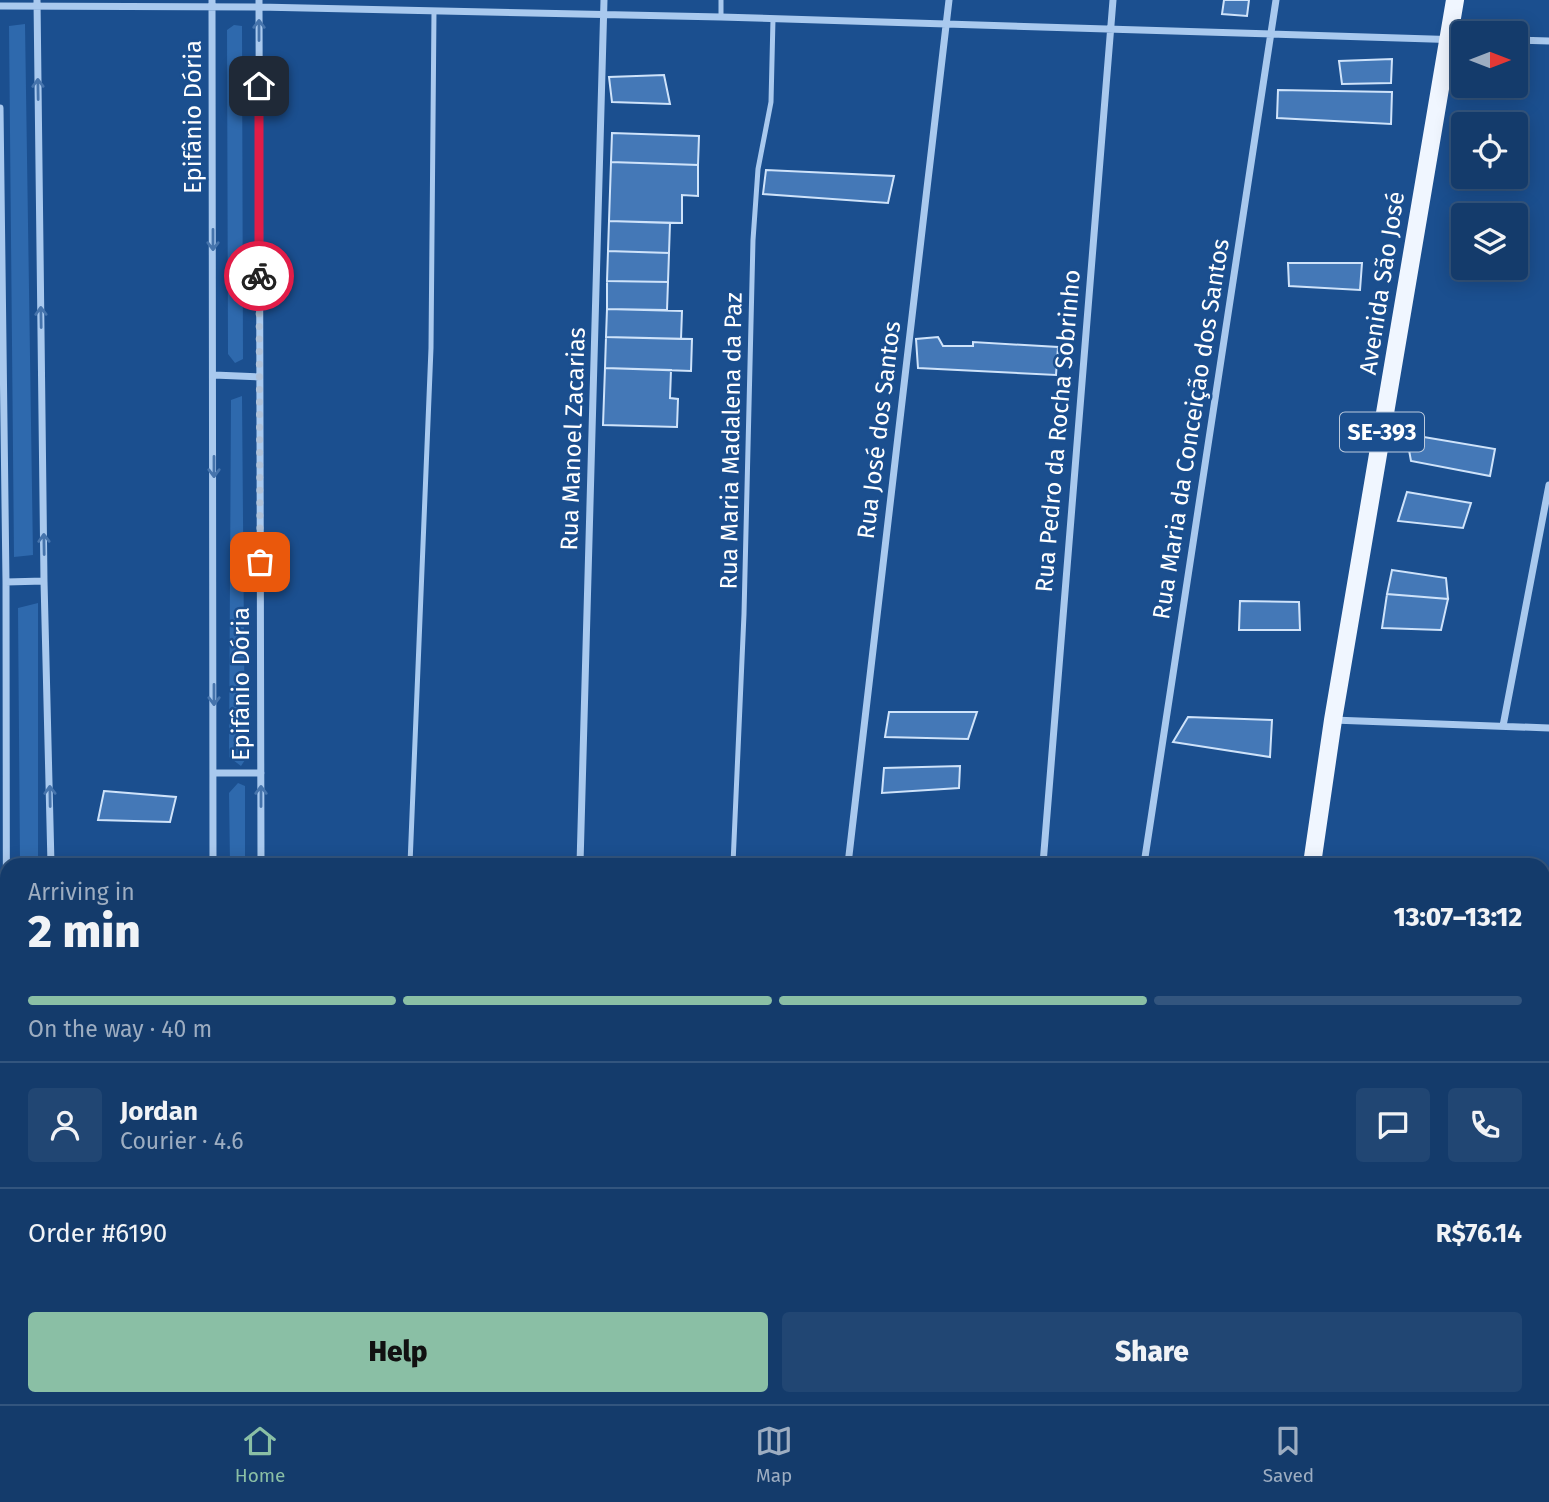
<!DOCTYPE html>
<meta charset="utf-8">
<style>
:root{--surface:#143b6b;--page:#214673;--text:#f1f3f6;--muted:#9dadc1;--line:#33557e;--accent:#8abfa5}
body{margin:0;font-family:"Fira Sans",sans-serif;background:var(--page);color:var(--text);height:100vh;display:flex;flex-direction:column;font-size:26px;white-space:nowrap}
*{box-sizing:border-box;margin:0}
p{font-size:23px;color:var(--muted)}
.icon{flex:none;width:38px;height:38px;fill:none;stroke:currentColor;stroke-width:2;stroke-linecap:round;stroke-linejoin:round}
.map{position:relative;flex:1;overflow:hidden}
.side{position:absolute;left:0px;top:858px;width:1550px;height:548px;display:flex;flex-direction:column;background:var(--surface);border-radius:21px 21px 0 0;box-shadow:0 4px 18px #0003,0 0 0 2px var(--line)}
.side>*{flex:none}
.needle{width:46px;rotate:90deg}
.buttons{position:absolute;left:1451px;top:21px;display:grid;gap:14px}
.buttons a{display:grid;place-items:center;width:77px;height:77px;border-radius:7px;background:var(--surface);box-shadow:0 4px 18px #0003,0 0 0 2px var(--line);font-size:35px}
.pin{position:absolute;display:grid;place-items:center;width:60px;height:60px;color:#fff;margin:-30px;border-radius:14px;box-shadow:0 4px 10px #0006}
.courier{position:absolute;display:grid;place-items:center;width:70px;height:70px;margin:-35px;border:5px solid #e11d48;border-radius:50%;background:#fff;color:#222;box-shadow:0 2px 9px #0007}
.head em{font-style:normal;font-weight:800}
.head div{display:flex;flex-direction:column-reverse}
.head{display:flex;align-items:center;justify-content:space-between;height:119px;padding:0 28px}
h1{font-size:46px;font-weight:800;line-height:52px}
.bar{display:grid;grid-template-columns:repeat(4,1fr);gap:10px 7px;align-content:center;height:84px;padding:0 28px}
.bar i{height:9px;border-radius:5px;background:var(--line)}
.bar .on{background:var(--accent)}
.bar p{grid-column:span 4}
.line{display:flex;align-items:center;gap:18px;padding:0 28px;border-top:2px solid var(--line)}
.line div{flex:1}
.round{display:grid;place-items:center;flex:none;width:74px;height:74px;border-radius:7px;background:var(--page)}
.cta{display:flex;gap:14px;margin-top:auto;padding:14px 28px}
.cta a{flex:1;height:80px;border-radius:7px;background:var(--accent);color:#111;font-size:28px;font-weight:800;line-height:80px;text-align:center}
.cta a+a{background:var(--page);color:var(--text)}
.tabs{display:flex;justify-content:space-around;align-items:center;height:98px;border-top:2px solid var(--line);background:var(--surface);font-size:19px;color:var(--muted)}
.tabs a{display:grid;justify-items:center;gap:4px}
.tabs .on{color:var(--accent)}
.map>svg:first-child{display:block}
.green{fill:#2e69ad}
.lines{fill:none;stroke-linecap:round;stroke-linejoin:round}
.stream{stroke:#9cc4f0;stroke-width:10}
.building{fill:#4478b7;stroke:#cfe3fa;stroke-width:2}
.lane{stroke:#a9c9ee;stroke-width:5}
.street{stroke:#a9c9ee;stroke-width:7}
.primary{stroke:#f0f6ff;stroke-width:18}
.oneway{stroke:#4674ac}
.done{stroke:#afc1d8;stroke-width:7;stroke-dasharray:0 12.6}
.route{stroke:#e11d48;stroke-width:9}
.labels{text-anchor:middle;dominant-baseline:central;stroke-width:5;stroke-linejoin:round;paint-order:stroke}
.shield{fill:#1b4f8f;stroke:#bbcadd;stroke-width:2}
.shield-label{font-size:23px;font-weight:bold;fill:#fff}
.street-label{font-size:24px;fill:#fff;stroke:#1b4f8f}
</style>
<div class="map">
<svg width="1549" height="1404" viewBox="0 0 1549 1404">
<rect width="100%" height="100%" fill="#1b4f8f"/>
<!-- green -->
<path class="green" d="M25,24L33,555L14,557L9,26Z
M234,25L242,26L243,359L235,363L228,354L227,30Z
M242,396L245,760L241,766L229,757L231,400Z
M38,603V864H20L18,608Z
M238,783L245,786V864H230L229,793Z
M66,1398H183V1404H66Z"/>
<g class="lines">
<!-- stream -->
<path class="stream" d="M1544,1141H1549"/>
</g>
<!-- building -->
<path class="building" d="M1224,0H1249L1247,16L1222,14Z
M1392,59L1391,83L1342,84L1339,61Z
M664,75L670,104L612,102L609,77Z
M1278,90L1392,92L1391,124L1277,118Z
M612,133L699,136L698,165L611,162Z
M611,162L698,165V196L682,195V223L609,221Z
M766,170L894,176L888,203L763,194Z
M609,221L670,223L669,253L608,251Z
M608,251L669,253L668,282L607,281Z
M1288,263H1362L1360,290L1289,286Z
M607,281L668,282L667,310L607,309Z
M607,309L682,311L681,339L606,337Z
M606,337L692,339L691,371L605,368Z
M938,337L943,346H973V342L1058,347L1056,375L918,368L916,339Z
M605,368L671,370L670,398L678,399L677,427L603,425Z
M1406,434L1495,449L1490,476L1411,461Z
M1407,492L1471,503L1463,528L1398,521Z
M1392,570L1446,578L1448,599L1387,594Z
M1387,594L1448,599L1441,630L1382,628Z
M1240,601L1299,602L1300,630H1239Z
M889,712H977L968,739L885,737Z
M1188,717L1272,720L1270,757L1173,742Z
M960,766L959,788L882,793L884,768Z
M104,791L176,797L170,822L98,820Z
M572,1398H659V1401H572Z
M1037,1398H1157V1404H1035Z
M572,1401L641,1403L572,1404Z"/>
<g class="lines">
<!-- lane -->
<path class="lane" d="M721,17V0
M410,864L431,348L434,11
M733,864L744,614L753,240L758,169L771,102L773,19
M1022,1404L1023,1398"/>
<!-- street -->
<path class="street" d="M37,0L44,581L51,864
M212,0L213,864
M259,0L261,864
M0,6L259,7L721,17L1463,40
M1516,40L1549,41
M0,108L6,582L7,1404
M214,375L259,377
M6,582L44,581
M1333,720L1549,728
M1503,726L1549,485
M214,773H261
M580,864L604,0
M848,864L949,0
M1043,864L1113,0
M1144,864L1276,0
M1544,909H1549
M212,1398V1404
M51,1404V1398
M266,1404V1398
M561,1404L562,1398
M791,1404V1398"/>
<!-- primary -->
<path class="primary" d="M1312,864L1333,720L1455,0
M1214,1404L1215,1398"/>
</g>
<!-- one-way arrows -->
<defs><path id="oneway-shaft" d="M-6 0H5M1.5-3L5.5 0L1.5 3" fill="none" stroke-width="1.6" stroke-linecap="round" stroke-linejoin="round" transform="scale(1.75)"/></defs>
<g class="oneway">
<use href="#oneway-shaft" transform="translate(259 30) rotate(-90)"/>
<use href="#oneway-shaft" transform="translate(38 89) rotate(-91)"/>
<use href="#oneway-shaft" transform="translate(213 240) rotate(90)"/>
<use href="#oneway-shaft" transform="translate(41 317) rotate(-91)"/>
<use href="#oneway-shaft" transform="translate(214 467) rotate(90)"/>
<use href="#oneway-shaft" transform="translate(44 544) rotate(-91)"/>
<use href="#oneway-shaft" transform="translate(214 695) rotate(90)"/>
<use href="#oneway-shaft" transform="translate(50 796) rotate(-91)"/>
<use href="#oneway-shaft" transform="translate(261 796) rotate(-90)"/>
</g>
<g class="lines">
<!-- done -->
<path class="done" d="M259,276L260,562"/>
<!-- route -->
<path class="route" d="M259,276V86"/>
</g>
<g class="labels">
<!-- shield labels -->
<rect class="shield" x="1340" y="412.5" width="84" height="39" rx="5"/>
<g class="shield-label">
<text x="1382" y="432">SE-393</text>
</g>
<!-- street labels -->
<g class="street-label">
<text transform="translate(193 117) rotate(-90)">Epifânio Dória</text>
<text transform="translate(1382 283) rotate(-81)">Avenida São José</text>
<text transform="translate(1191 429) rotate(-81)">Rua Maria da Conceição dos Santos</text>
<text transform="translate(879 430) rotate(-83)">Rua José dos Santos</text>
<text transform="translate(1058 431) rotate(-85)">Rua Pedro da Rocha Sobrinho</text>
<text transform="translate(573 439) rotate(-88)">Rua Manoel Zacarias</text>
<text transform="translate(731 441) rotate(-89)">Rua Maria Madalena da Paz</text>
<text transform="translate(241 684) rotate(-90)">Epifânio Dória</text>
</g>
</g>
</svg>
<div class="buttons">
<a><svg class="needle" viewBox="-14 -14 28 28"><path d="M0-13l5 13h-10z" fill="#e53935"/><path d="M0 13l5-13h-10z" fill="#9dadc1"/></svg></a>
<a><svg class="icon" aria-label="locate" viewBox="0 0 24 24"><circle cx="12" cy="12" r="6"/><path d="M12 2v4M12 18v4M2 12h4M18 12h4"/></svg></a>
<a><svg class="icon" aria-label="layers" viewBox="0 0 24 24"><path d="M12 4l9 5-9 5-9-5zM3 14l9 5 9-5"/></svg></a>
</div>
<div class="pin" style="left:260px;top:562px;background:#ea580c"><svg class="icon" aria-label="bag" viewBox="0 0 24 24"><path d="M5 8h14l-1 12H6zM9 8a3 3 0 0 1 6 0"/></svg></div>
<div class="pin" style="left:259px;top:86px;background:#1f2937"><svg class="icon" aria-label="home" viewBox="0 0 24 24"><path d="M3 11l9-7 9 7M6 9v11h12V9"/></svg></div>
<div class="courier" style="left:259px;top:276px"><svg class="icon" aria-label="bike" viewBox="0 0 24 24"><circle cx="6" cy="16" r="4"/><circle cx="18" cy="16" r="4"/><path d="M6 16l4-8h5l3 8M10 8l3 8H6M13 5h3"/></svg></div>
<section class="side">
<div class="head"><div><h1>2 min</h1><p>Arriving in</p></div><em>13:07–13:12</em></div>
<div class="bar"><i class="on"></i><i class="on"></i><i class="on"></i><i></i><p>On the way · 40 m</p></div>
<div class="line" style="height:126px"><a class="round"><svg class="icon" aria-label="person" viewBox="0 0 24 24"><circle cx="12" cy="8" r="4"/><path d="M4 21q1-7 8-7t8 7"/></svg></a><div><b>Jordan</b><p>Courier · 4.6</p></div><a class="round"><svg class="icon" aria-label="chat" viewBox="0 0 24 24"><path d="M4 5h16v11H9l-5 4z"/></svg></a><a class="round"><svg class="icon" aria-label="phone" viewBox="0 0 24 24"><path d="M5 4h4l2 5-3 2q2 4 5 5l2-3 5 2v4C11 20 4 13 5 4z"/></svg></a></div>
<div class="line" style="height:91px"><div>Order #6190</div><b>R$76.14</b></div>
<div class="cta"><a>Help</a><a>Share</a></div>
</section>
</div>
<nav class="tabs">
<a class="on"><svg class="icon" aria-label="home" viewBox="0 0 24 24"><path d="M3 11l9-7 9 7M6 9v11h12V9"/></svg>Home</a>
<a><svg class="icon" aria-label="map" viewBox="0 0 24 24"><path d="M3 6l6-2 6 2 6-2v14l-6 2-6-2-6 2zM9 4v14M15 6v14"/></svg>Map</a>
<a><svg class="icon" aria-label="saved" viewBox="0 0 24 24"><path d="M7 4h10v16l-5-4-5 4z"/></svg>Saved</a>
</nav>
